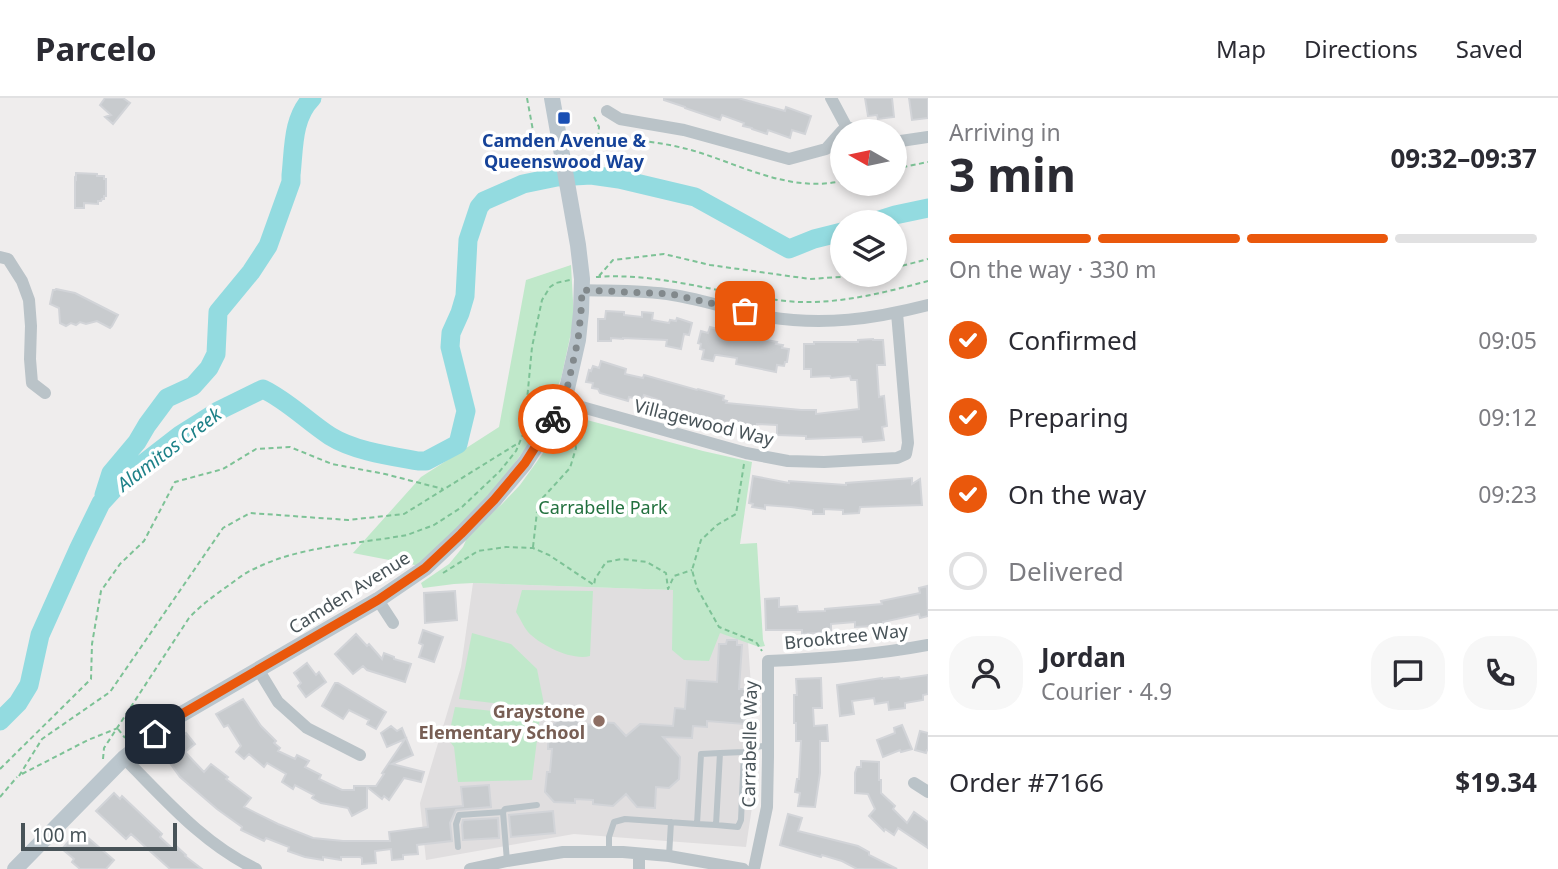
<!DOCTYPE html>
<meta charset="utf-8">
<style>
:root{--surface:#fff;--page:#f7f7f7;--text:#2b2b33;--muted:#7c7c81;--line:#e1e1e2;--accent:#ea580c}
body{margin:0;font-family:"Noto Sans",sans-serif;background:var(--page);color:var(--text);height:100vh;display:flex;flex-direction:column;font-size:26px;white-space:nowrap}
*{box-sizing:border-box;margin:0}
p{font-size:23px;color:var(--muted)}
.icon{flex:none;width:38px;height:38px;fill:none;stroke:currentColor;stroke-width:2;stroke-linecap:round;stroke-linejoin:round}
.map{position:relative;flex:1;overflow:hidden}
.side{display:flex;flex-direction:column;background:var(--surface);width:630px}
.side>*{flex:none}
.needle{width:46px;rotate:279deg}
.tools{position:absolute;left:830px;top:21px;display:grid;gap:14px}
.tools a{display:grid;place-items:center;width:77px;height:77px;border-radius:50%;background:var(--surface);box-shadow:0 4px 10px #0003;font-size:35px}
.scale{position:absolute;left:21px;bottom:18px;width:156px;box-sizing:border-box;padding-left:7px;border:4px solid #485358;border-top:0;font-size:19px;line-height:24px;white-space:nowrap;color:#485358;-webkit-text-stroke:5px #fff;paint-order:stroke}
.pin{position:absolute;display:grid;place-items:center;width:60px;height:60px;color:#fff;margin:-30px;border-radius:14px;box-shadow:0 4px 10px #0006}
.courier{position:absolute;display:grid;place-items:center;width:70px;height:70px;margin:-35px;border:5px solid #ea580c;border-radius:50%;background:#fff;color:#222;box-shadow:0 2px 9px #0007}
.headline em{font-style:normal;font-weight:700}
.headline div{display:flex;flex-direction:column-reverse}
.headline{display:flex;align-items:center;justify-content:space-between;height:119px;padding:0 21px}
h1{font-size:46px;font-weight:700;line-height:52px}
.bar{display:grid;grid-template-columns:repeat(4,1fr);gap:10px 7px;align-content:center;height:84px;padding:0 21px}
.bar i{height:9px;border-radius:5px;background:var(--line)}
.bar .on{background:var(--accent)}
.bar p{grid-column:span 4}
.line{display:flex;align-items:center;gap:18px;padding:0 21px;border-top:2px solid var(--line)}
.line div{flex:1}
.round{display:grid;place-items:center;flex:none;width:74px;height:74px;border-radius:28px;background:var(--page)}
ol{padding:0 21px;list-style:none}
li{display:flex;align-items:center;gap:21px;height:77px}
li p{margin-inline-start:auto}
li .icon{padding:7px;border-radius:50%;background:var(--accent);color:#fff;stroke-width:4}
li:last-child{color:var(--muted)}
li i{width:38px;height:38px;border:4px solid var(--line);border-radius:50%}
header{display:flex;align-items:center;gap:42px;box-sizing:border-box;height:98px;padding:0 35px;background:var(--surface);border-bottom:2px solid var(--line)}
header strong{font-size:33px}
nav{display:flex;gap:38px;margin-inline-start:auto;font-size:24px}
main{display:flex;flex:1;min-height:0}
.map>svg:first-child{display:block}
.education{fill:#e0dedf}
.green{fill:#c0e8ca}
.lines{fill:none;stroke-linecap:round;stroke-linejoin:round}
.river{stroke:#93dbe0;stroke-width:19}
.building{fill:#c8cbce;stroke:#d2d4d8;stroke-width:2}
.path{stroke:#7dc296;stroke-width:2;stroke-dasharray:5 3.5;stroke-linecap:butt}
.lane{stroke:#bac3c8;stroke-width:6}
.street{stroke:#bac3c8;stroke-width:12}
.secondary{stroke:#bbc6cd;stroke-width:16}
.done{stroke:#82898c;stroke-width:7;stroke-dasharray:0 12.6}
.route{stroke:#ea580c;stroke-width:9}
.transit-dot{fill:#1a4fb4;stroke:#fff;stroke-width:2.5}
.education-dot{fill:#8d6e63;stroke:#fff;stroke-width:2.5}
.labels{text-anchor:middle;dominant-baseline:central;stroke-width:7;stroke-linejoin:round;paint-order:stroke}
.transit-label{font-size:18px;font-weight:bold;fill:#164399;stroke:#fff}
.street-label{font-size:18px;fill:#485358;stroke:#fff}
.park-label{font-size:18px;fill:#22703e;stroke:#fff}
.education-label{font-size:18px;font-weight:bold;fill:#785e54;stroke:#fff;text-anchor:end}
.water-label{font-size:19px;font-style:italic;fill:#1d8188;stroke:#fff}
</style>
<header>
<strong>Parcelo</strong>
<nav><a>Map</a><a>Directions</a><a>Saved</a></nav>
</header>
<main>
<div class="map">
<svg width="928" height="771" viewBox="0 0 928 771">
<rect width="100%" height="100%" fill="#efeded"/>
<!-- education -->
<path class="education" d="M473,485L674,492L694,526L748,544L757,676L746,749L574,736L426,762L420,705L461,569Z"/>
<!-- green -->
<path class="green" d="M571,167L574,221L561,281L536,336L489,400L420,468L353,455L421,379L499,329L526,182Z
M572,318L703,353L752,364L740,446L757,445L763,542L765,548L759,549L720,535L709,563L684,562L672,552L673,492L473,485L454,486L423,490L421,485L449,466L463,449L469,435L502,406L520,387L543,355L560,324L563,321Z
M522,492L593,493L590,558C572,563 540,547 528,534C523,528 520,520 516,514Z
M472,535L511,546L537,571L545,611L459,601Z
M455,609L540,618L532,682L458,684L454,649L448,641Z"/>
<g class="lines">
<!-- river -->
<path class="river" d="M873,124L895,117L928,110
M104,397L111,375L137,344L147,327L167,300L193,288L209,270L216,256L218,214L251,174L268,148L291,84V77C294,51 292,20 312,0
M0,623L18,605L29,587L40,537L79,450L101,405L122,382L180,337L218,313L263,291C288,303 307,323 330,338C354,353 390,358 418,363H426L458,346L466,313L450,249L451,235L460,215L465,198L468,142L479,109L484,103L523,86L557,79L591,77L619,81L695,99L789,151L814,141L842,134"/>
</g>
<!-- building -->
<path class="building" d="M105,0H123L130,5L113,26L105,19L111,17L100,7Z
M664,0H738L785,13L786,9L811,18L805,36L792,32L790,40L768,32L767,36L752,31V30L743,28L744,25L722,17L720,22L685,10V9L664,2Z
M865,0H892L894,19L878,21L877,17L868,18Z
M909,0H928V20L912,22Z
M76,75L97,76V78H104V81H106V98H104V101H102L101,103H98V106L84,105V110H75V80L76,81Z
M56,191L75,195L118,217L112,228L110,230L97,223L86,226L80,224L76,227L71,225L66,228L60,225L59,210L50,206L53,192H55Z
M606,213L624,214V217L642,219V214L653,215L652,222L669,225L670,222L676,223L677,220L692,225L689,237L684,236L681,251L666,248L667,242L623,240V241L611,240V243H598V221H605Z
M710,229L725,233L724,237L745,241L746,238L777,244L776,246L783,247L782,250L789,251L787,264H785L784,268L777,267L776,274L736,266L737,260L717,257H715L713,263L702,261L704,252L700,251L701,246L698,245L701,233L708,235Z
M873,241V242H883L885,267H877V269L879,299L884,298L887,328L882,329L884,342L863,344L862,339L806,341V338L777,337V327L757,326V334L746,333V331H735L736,327L715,322V324L656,309L659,302L644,297L642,302L629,299L628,303L600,295L598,291L592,290L593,285L586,284L589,272L591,273L593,268L599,270L601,263L626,271L625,276L643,280L644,277L697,292L698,291L724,298L723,302L727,303L726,305L801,312H816V316L859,311L857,282H851L850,278L831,280L830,278L811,279V271H804V246H814V244H858V242Z
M753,378L789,385V383L846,387V385L912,380V386L920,381L922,407L860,409L859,415L843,416V412L824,411V416H813V412L791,409L765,407V411L752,409L753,406L749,405Z
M927,488L928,518L920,520L919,516L883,524V527L872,528L855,529V524L831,526V534L802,536V532H766L765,501L779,500V509L797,508L798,514L825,513V511L882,506L881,503L920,495L919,490Z
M455,493L457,522L425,525L424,495Z
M423,532L443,539L434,564L419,559L423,547L419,545Z
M356,536L367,548L369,546L382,561L384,555L394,559V561L411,566L405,584L367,572L363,568L353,576L335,556Z
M727,542H737V547H742L739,591H746L744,626L707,623V629L693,628L692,640L663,639L680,659L679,681L669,690L656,689L655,710L637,709L626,696L613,708L593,706V702L575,701V705L554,704L545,694L547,674H550L552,651H548L549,630L559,621L580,623L579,626L597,627L598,624L614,625L626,638L640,626L673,628L675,610L685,611L687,582L717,584L719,546H726Z
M307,565L316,577L319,574L326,584L306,599L298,588L301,585L294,575Z
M928,577V596L923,597V602L905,605V610L889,612L888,604L875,606L874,600L852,603L854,616L840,618L837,587L882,580V581L899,579L900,581Z
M821,580L822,610H813L814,628L827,627L828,643H820V675L815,709L798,708L800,695L795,694L797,681H799L801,643H796V625H794V597H797L796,581Z
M335,585H338L386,614L376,631L367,626L369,622L349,612L343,621L322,608Z
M243,601L261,628L276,643L274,645L280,650L278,653L295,661L297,657L309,663L305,669L321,677L319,681L342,692H354V688H376L384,676L382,675L405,641L387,649L381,635L391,628L397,633L402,630L413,657L392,666L424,674L421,684L404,680L389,702L384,698L382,701L367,689V710L352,718L348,710L321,705L312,700L314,697L295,687L293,691L282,684L286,676L267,665L264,669L249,656L244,661L236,654L241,648L228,627L224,629L216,616Z
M902,627L912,651L901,654L900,652L883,659L877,642L895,635L894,630Z
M920,633L928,635V652H927L926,655L915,652Z
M186,635L195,646L185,654L204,674L211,666L228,679L226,681L251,700L244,709L278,726L313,740L343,743H390L389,734L428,729L426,711L463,708L461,689L489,687L491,709L456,712L450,725L452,743L417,747L418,756L403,757V761L392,762L391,751L375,753L376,765L362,766V760L360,759H341V762L323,759V762L305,759L288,753L289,749L266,740L264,743L241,732L242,729L217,711L180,679L162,654Z
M861,663L879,664V682H881V695L895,708L893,711L907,725L914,714L928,724V750L898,730L894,737L885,731L884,733L869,718L875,711L868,696L855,695V675L857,669H861Z
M114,695L120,701L122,698L162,736L160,739L173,751L176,748L186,757L185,758L202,771H170L131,736L126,741L96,713Z
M553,713L555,735L511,739L509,717Z
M788,716L802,720L798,733L858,748L869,754V757L897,771H857L842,763L822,757L821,759L780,747Z
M498,720L499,740L463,742L462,727L463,722Z
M79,732L114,762L106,771H80L72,764L74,761L62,751Z"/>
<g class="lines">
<!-- path -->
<path class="path" d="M527,0L534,38L537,42L546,44
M594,19L599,29L598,40
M573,40C615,39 660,42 701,55C747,70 792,94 842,83
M894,71L928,64
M894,170L928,161
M599,178L613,162L664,156L710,167L810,181L868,177
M596,179C660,174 723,197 786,203C833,208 883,195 928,183
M744,366L736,416L717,427L701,442L692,472L697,490L719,529L756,544L762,553
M533,449L538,405L570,370L576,350L570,318
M443,475L478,453L506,449L533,450L549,457L594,487L595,481L606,464L622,461L647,464L666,475L668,491L674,478L692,472
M118,631L125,640
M103,661L104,650L189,520C199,509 210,501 222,492C233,485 242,476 254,471C299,448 358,446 407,437L434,427L462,409L500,373L516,353L524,334L532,249L542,202L550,189L556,185L570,182
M0,671L91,581L92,546L101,493L120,466L144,443L175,384L223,371L256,351L290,349L332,366L385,376L443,391
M22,676L88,642L118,630
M19,678L42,641L110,594L223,430L250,415L348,422L404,416L520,344
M0,699L17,679"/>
<!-- lane -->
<path class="lane" d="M720,655L744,654
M697,726L716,727
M458,749L456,726L459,717L503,714
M609,753V739L614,724L625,721L697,726L701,656L720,655L716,727L738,729L741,722L744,654L757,649L768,647
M669,758L671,724
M507,763L503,714L505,711L537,707"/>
<!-- street -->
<path class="street" d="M831,0L846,28L855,33
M607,13L620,21L684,32L789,61L826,51L842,33
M894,44L928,39
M0,159L8,161L22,183L29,202L31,228L30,261L32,285L45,295
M582,192C612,193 644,192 673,197C705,202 736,213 768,219C825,228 873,221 928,207
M564,304L746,355L788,363L824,364L897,360L906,356L908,345L897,215
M378,502L393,525
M258,571L278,604L307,630L360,657
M124,660C165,701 203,746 256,771
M914,685L928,694
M470,771L507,763L563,754H623L669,758L743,771
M639,771V756
M754,771L767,709L768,659V563C822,561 875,557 928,547"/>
<!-- secondary -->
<path class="secondary" d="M15,771L124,660L175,620L378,502L425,470L461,436L494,402L525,365L564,304L578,242L581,214L582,181L578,147L552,0"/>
</g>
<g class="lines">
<!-- done -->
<path class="done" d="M553,321L564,304L578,242L581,214L582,192L671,196L745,213"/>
<!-- route -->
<path class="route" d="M155,636L175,620L378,502L425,470L461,436L494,402L525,365L553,321"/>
</g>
<!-- markers -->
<rect class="transit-dot" x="557" y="13" width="14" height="14" rx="3.5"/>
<circle class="education-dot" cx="599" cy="623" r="7"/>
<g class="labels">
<!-- transit labels -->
<g class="transit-label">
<text x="564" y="42">Camden Avenue &amp;<tspan x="564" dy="21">Queenswood Way</tspan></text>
</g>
<!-- street labels -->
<g class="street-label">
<text transform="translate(704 324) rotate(14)">Villagewood Way</text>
<text transform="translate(349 494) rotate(-32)">Camden Avenue</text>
<text transform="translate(846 538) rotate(-6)">Brooktree Way</text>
<text transform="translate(749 646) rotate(-89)">Carrabelle Way</text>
</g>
<!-- park labels -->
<g class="park-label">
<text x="603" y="409">Carrabelle Park</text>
</g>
<!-- education labels -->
<g class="education-label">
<text x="585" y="613">Graystone<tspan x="585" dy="21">Elementary School</tspan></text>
</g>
<!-- water labels -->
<g class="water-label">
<text transform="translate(169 351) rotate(-37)">Alamitos Creek</text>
</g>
</g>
</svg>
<div class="tools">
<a><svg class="needle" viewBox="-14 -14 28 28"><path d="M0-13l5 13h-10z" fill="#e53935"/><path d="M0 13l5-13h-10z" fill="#7c7c81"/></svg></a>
<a><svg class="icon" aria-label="layers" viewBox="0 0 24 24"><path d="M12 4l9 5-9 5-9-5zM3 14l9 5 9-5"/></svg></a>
</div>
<div class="scale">100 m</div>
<div class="pin" style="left:745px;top:213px;background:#ea580c"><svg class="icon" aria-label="bag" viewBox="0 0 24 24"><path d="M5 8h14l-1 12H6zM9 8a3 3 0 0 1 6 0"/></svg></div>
<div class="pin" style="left:155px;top:636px;background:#1f2937"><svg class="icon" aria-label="home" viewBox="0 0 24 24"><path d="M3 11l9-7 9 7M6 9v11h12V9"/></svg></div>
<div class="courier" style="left:553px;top:321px"><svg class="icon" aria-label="bike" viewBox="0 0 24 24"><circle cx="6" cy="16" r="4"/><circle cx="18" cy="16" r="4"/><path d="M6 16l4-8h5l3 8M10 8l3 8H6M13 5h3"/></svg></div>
</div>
<section class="side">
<div class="headline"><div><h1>3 min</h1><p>Arriving in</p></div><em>09:32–09:37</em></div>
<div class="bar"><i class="on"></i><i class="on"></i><i class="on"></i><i></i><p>On the way · 330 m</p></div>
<ol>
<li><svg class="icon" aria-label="check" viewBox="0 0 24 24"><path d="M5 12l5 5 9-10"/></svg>Confirmed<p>09:05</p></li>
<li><svg class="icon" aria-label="check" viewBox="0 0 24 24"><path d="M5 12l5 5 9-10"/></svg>Preparing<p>09:12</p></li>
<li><svg class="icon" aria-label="check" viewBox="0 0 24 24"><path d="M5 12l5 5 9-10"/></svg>On the way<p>09:23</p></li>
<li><i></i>Delivered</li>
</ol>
<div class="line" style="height:126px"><a class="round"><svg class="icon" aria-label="person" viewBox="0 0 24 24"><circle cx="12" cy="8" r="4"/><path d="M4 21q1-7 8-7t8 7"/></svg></a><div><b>Jordan</b><p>Courier · 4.9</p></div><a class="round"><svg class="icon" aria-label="chat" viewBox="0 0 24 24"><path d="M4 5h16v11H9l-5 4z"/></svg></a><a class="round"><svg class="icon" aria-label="phone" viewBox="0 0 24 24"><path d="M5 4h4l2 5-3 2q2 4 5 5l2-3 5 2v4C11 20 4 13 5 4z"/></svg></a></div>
<div class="line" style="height:91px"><div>Order #7166</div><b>$19.34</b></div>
</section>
</main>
